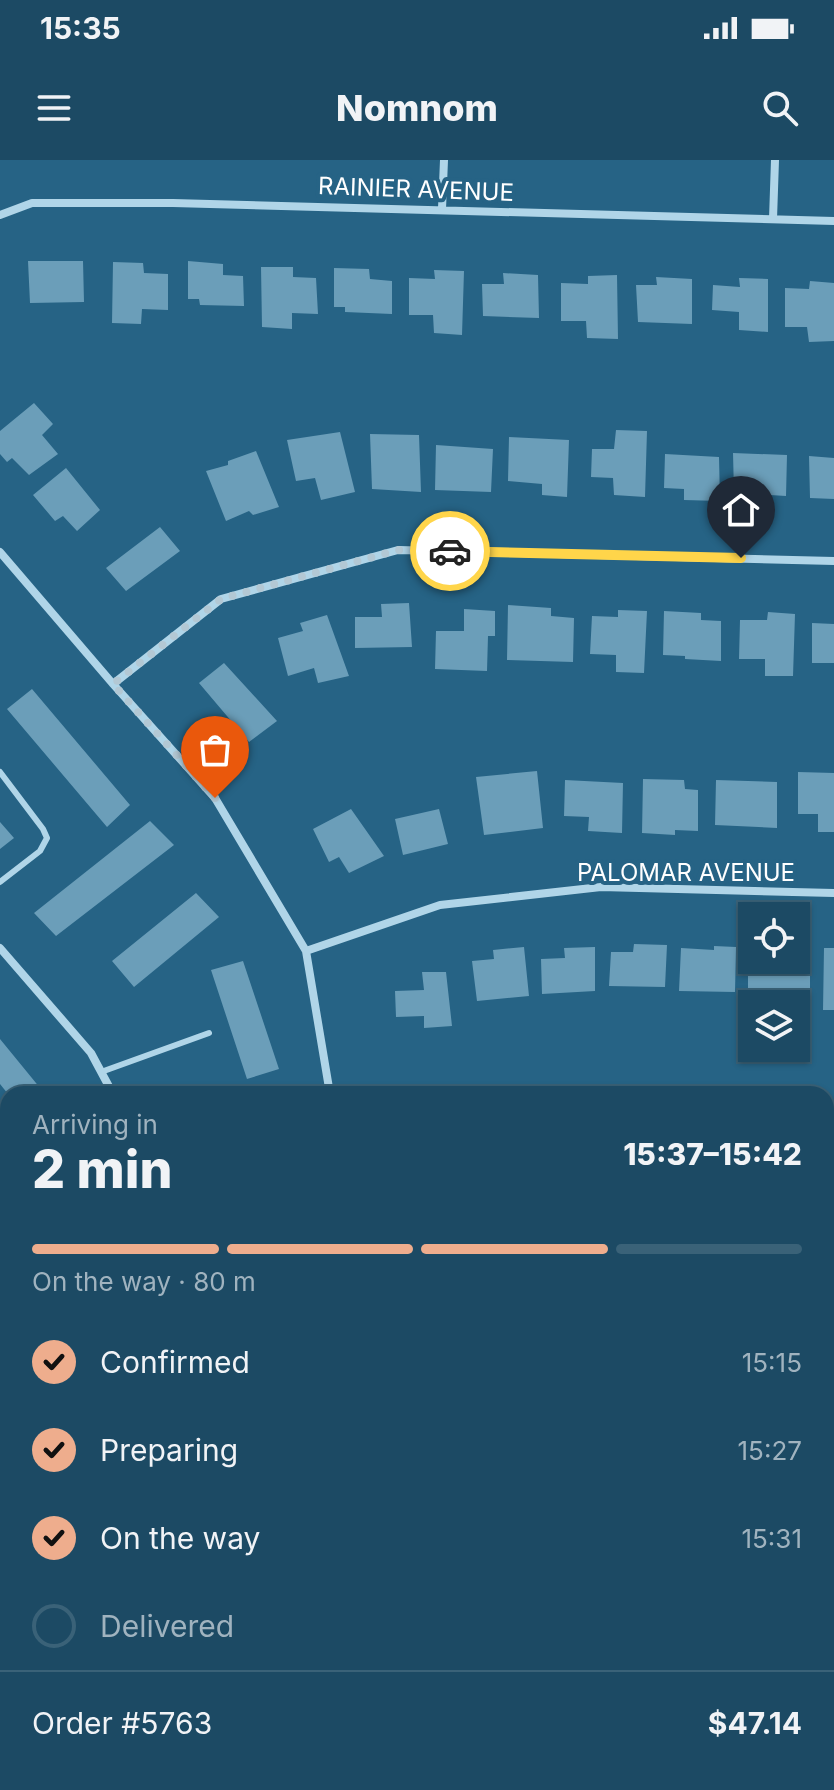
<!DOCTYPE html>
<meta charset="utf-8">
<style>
:root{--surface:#1c4a64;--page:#25516a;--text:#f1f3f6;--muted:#a0b3bf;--line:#3a6278;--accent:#eead8d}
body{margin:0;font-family:Inter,sans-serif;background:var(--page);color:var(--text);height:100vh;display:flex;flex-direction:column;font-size:30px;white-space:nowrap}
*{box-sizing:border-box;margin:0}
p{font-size:26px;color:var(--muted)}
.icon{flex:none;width:44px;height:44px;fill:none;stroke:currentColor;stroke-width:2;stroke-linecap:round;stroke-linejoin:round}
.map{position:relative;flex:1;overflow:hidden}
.side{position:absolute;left:0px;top:926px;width:834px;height:704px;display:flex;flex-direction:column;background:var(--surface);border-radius:24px 24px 0 0;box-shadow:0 2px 6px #0004,0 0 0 2px var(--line)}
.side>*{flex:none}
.controls{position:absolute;left:738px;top:742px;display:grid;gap:16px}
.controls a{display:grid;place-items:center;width:72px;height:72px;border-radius:0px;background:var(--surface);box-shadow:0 2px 6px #0004,0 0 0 2px var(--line);font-size:40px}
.pin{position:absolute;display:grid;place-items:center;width:68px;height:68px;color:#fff;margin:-82px -34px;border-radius:50% 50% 50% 0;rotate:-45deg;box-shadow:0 0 8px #0007}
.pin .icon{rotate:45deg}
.courier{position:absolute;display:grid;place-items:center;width:80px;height:80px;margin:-40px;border:6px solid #ffd54a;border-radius:50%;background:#fff;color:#222;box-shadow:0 2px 10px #0007}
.overview em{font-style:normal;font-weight:800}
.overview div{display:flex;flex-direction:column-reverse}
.overview{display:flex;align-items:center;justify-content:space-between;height:136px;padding:0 32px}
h1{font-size:52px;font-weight:800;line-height:60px}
.bar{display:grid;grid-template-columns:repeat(4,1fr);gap:12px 8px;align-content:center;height:96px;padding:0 32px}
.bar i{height:10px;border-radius:6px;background:var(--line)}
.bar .current{background:var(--accent)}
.bar p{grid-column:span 4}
.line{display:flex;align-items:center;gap:20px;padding:0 32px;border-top:2px solid var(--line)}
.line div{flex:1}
ol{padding:0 32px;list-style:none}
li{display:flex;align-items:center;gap:24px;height:88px}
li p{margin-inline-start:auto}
li .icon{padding:8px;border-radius:50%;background:var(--accent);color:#111;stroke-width:4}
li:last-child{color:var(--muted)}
li i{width:44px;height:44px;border:4px solid var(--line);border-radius:50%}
.status{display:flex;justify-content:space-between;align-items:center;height:56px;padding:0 40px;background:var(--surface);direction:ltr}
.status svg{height:22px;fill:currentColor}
header{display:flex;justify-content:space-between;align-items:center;height:104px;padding:0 32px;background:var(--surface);font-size:36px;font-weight:800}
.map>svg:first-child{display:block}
.green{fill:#3b7ea1}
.building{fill:#6b9eb9}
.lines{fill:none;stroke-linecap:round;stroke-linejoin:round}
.service{stroke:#b0d5e8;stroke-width:6}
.minor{stroke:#b0d5e8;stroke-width:8}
.done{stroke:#b3c8d4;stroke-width:8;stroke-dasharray:0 14.4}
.route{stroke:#ffd54a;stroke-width:10}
.labels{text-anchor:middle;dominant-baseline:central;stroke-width:8;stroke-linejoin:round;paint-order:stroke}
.street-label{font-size:24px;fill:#fff;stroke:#266385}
</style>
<div class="status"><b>15:35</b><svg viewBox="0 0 49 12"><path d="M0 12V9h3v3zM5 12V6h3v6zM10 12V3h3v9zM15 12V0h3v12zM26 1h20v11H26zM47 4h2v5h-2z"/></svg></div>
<header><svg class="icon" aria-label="menu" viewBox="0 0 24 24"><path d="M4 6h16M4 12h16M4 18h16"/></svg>Nomnom<svg class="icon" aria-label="search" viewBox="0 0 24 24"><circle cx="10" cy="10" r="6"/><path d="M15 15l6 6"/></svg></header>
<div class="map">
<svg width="834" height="1630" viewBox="0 0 834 1630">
<rect width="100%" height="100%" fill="#266385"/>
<!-- green -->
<path class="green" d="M0,1327L8,1330V1622H178L176,1630H0Z"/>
<!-- building -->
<path class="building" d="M28,101H83L84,142L30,143Z
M188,101L223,104V115L243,116L244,146L200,145L199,139H188Z
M113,102L143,103L144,113L168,114V150L142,149L141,164L112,163Z
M261,107H293V117L316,118L318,154L292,153V169L262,167Z
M334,108L369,109L370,119L392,121V154L345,152V147H334Z
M434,110L464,111L462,175L434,173L433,155H409V118L435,119Z
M503,113L538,115L539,158L483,156L482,124H504Z
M617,115L618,179L587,178L586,161H561V123L588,124V116Z
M656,117L692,119V164L638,162L636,125H657Z
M739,118L768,119V172L739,170V152L712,150L713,125L740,127Z
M810,121L834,123V181L809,182L807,167H785V128L809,129Z
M34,243L53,264L42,275L58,294L29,315L12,298L7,302L0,294V271Z
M616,270L647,271L645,337L614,335L613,318L591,317L592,289H614Z
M340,272L355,332L321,340L315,318L296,321L287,280Z
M370,274L419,275L421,332L372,329Z
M509,277L569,280L567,337L542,335V324L508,321Z
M436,285L493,289L491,332L435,330Z
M256,291L279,347L253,355L249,351L226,361L206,311L228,305V301Z
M733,293L787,295L786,336L734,333Z
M665,294L719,297L720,341L684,340V329L664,328Z
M809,296L834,298V339L810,338Z
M66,308L100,350L77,371L63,356L55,361L33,335Z
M160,367L180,391L126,431L106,408Z
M409,443L412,487L355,488V457H382L381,444Z
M508,445L551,448V456L574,458L573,502L507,500Z
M464,449L495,451V476H488L487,511L435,509L436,471H464Z
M618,450L647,451L644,513L616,512V495L590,494L592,456L618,457Z
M664,451L701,453V460L721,461V501L685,499V496L663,495Z
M768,452L795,454L793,516H765V499H739L740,460H767Z
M327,455L349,516L318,523L314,508L288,516L278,478L303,471L300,463Z
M812,463L834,464V503H812Z
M224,503L277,561L249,582L199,523Z
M32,529L130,645L107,667L7,549Z
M537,611L543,668L484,675L476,617Z
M798,612L834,613V672H818V654H798Z
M643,619L684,620L685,629L698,630V671L675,670V675L642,673Z
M565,620L623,623L622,673L588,671L589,657L564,656Z
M716,620L777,622V668L715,665Z
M351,649L384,696L349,713L339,697L329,702L313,669Z
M439,649L448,684L403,695L395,659Z
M150,661L174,685L56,776L34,753Z
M0,662L14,678L0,689Z
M196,733L219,757L134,827L112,801Z
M634,784L667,785L665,827L609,826L611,792H633Z
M714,786L736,787L735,832L679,831L681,788L714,790Z
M524,787L529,836L477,841L472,801L494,799L493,790Z
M595,787V831L542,834L541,799L565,798L564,788Z
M748,787H752V800H796V795H810V838L748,836Z
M824,788H834V850H823Z
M243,801L279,909L247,919L211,810Z
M422,812H446L452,866L424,868V856L396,857L395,831L424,830Z
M0,879L45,934H8L0,924Z
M474,929V934H439L438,930Z
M0,1010L8,1019V1027L0,1034Z
M8,1051V1086L6,1088L0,1081V1058Z
M826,1147H834V1212L826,1211Z
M0,1226L8,1228V1289L0,1286Z
M831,1554L834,1555V1593L826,1590V1569Z"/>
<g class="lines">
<!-- service -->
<path class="service" d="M0,612L43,669L47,678L40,691L0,722
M101,912L209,873
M826,1516L834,1519"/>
<!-- minor -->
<path class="minor" d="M442,49L444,0
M0,55L32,43H173L834,61
M773,59L775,0
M0,392L113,524L215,638L306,791L330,934
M113,524L221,439L398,390L834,401
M0,788L91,893L113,934
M306,791L440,745L601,727L834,733
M826,1093L834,1094
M0,1150L8,1160
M826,1460L834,1461
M372,1622L384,1630
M204,1630L206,1622"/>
</g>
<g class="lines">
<!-- done -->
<path class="done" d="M215,638L113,524L221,439L398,390L450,391"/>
<!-- route -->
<path class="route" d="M450,391L741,398"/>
</g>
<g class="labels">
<!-- street labels -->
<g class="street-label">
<text transform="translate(416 29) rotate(2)">RAINIER AVENUE</text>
<text x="686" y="712">PALOMAR AVENUE</text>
</g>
</g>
</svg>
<div class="controls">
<a><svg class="icon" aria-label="locate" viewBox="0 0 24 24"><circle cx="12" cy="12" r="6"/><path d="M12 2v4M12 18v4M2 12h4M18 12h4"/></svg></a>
<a><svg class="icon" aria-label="layers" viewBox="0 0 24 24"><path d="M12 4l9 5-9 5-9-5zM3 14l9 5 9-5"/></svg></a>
</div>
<div class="pin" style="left:215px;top:638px;background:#ea580c"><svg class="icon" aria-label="bag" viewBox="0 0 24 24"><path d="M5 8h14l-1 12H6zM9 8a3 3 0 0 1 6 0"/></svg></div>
<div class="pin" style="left:741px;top:398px;background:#1f2937"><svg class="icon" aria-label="home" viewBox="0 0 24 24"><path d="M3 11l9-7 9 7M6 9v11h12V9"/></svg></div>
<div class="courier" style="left:450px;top:391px"><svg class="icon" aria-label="car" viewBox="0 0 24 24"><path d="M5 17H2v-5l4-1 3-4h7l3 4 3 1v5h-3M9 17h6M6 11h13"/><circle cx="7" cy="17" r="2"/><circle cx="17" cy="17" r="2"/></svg></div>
<section class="side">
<div class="overview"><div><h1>2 min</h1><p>Arriving in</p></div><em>15:37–15:42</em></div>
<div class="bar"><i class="current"></i><i class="current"></i><i class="current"></i><i></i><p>On the way · 80 m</p></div>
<ol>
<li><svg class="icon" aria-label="check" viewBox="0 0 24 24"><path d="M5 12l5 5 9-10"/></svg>Confirmed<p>15:15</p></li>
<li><svg class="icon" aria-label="check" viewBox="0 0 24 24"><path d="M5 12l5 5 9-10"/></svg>Preparing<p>15:27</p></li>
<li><svg class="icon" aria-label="check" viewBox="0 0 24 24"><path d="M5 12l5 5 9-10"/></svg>On the way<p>15:31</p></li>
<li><i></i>Delivered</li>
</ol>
<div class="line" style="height:104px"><div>Order #5763</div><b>$47.14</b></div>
</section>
</div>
